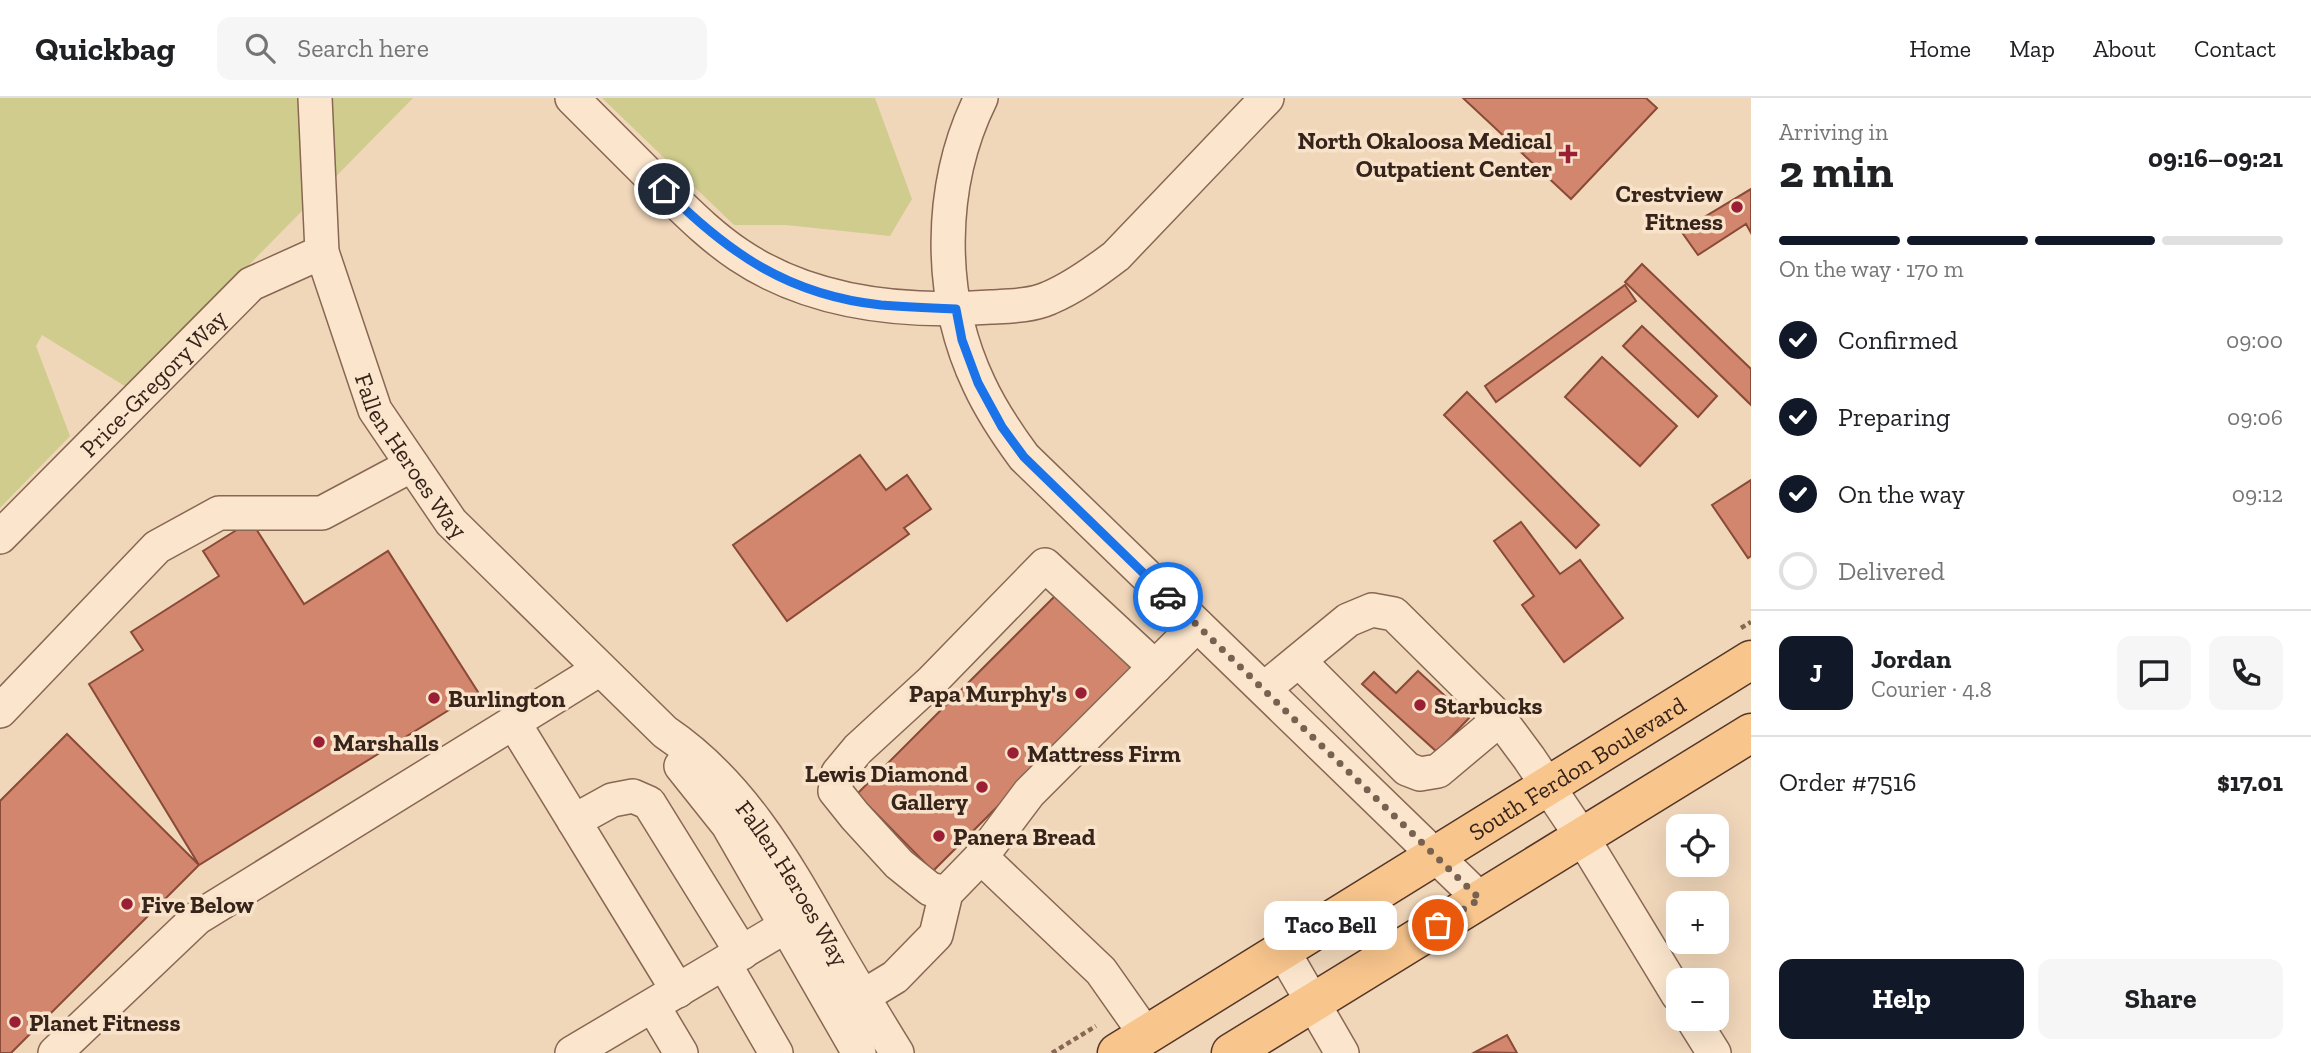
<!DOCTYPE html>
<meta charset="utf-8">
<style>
:root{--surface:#fff;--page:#f6f6f6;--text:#202124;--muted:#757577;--line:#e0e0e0;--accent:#111827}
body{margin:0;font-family:"Zilla Slab",serif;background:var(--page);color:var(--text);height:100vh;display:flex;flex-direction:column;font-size:26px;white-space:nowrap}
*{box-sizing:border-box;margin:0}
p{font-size:23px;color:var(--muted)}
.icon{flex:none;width:38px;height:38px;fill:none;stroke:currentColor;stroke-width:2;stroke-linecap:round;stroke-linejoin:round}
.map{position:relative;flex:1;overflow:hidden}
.panel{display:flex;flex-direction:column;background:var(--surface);width:560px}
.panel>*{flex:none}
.fabs{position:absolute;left:1666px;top:716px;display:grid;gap:14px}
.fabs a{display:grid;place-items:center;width:63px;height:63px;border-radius:14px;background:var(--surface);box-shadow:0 7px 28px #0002;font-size:35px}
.pin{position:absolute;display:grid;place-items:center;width:60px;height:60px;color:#fff;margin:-30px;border:4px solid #fff;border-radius:50%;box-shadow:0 2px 7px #0007}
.courier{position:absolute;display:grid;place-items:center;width:70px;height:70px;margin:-35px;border:5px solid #1a73e8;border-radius:50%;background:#fff;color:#222;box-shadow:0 2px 9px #0007}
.bubble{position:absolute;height:49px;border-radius:14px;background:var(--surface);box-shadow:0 7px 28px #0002;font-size:23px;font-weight:700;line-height:49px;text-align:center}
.head em{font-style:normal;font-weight:700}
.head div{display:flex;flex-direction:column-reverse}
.head{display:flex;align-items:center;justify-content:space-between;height:119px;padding:0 28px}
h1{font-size:46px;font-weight:700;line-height:52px}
.bar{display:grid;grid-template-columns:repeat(4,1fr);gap:10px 7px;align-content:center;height:84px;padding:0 28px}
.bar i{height:9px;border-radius:5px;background:var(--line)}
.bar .on{background:var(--accent)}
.bar p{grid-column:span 4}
.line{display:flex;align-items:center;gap:18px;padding:0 28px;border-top:2px solid var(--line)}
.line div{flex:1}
.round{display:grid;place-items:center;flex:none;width:74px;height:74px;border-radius:14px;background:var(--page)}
ol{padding:0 28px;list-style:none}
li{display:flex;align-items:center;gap:21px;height:77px}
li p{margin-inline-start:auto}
li .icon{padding:7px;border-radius:50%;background:var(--accent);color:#fff;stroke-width:4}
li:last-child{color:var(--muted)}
li i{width:38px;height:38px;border:4px solid var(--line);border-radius:50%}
.action{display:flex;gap:14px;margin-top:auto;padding:14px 28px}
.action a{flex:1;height:80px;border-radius:14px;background:var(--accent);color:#fff;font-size:28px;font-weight:700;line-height:80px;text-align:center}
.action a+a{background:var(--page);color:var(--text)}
header{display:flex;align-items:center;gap:42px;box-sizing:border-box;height:98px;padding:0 35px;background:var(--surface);border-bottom:2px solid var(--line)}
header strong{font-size:33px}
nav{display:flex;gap:38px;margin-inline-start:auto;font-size:24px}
.search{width:490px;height:63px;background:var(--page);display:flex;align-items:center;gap:18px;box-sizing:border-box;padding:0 24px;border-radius:14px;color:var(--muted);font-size:26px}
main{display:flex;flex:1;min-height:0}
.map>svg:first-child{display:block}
.green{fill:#cfcc8e}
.building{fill:#d2866d;stroke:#894a37;stroke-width:2}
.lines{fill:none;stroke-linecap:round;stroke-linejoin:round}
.minor-casing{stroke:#886753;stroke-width:36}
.major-casing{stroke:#553628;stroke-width:41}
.path{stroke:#886753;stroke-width:4.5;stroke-dasharray:5 3.5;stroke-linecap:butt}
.minor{stroke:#fbe6cd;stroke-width:33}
.major{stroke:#f8c58d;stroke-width:38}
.done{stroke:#776252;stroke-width:7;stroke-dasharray:0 12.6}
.route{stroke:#1a73e8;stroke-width:9}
.poi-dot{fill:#9b1f34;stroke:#f8e3ca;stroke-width:2.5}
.labels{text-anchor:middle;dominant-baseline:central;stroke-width:7;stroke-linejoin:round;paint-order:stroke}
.poi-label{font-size:24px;font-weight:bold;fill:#36231a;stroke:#f8e3ca;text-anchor:start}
.street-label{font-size:24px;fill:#36231a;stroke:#f8e3ca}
</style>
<header>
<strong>Quickbag</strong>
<div class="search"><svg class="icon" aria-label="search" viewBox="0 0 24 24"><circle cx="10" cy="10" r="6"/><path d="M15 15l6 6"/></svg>Search here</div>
<nav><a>Home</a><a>Map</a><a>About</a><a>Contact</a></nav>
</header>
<main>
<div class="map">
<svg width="1751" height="955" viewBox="0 0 1751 955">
<rect width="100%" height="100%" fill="#f1d7ba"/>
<!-- green -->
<path class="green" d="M0,0H413L128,290L42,237L36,248L70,338L0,410Z
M602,0H875L912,101L890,138L786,127H734Z"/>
<!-- building -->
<path class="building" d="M1463,0H1646L1657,10L1571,101Z
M1751,91V135L1746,126L1698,157L1681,133Z
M1642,166L1751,271V307L1625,184Z
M1625,187L1636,203L1496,304L1485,288Z
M1642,228L1717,298L1698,319L1623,248Z
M1602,259L1677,328L1640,368L1565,299Z
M1467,294L1599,427L1576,450L1444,317Z
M860,357L886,392L907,377L931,411L904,430L909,436L787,523L733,447Z
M1751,382V458L1748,460L1712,407Z
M251,423L304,506L388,453L478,594L199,767L89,586L143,552L131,534L219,478L203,453Z
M1521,424L1560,476L1580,462L1623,520L1564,564L1522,507L1534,498L1494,443Z
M1058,495L1134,572L933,773L857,696Z
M1418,573L1469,620L1437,654L1362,586L1374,574L1396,595Z
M67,636L199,767L11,955H0V703Z
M1507,937L1517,955L1475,954Z"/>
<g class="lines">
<!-- minor casing -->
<g class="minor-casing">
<g id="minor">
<path id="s1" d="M315,0L322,154L375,312L451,424L665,634C739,684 783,760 826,836C849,876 873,916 897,955"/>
<path d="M572,0C601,29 630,58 659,87C685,112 709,137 739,157C812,206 906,215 991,209C1010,208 1031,208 1049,200C1073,190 1095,174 1116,158L1267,0"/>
<path d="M981,0C938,87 937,198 979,286C991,312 1007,336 1024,359L1480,801"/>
<path id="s2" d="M0,439L251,186L322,154"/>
<path d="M1299,563L1407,671L1420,676L1438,673L1500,621"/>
<path d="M1264,591L1348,522L1372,512L1394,516L1500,621L1529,660L1582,739L1678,897"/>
<path d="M0,613L157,449L219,415H322L412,367"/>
<path d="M514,625L678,893"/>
<path d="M681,668L728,727L859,955"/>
<path d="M574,723L612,702L633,698L649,705L742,855"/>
<path d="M946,795L930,791L899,766L855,718L835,693L838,675L858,651L931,584L1045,467L1155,569"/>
<path d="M1283,853L1342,955"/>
<path d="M724,865L776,955"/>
<path d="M862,899L895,879L936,837L946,795L981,759"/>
<path d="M653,908L681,955"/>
<path d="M1692,920L1714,955"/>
<path d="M1146,937L1101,873L981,759L1029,695L1197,527"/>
<path d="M55,955L197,820L600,571"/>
<path d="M572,955L786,828"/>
</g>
</g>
<!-- major casing -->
<g class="major-casing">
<g id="major">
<path id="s3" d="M1117,955L1751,562"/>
<path d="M1231,955L1751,635"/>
</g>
</g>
<!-- path -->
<path class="path" d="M1741,530L1751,524
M1052,955L1096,928"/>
<!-- minor -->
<use href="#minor" class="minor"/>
<!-- major -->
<use href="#major" class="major"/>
</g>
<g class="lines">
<!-- done -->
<path class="done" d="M1168,499L1480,801L1438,827"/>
<!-- route -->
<path class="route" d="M664,91C728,155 788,197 881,207C906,209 931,210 956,211L962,242L978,285L1002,329L1024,359L1168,499"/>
</g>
<!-- markers -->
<g class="poi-dot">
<path d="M1564.5 45.5h7v7h7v7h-7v7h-7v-7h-7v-7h7z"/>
<circle cx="1737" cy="109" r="7"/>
<circle cx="1081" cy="595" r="7"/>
<circle cx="434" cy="600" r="7"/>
<circle cx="1420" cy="607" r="7"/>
<circle cx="319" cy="644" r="7"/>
<circle cx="1013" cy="655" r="7"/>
<circle cx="982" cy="689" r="7"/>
<circle cx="939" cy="738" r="7"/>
<circle cx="127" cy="806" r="7"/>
<circle cx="15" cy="924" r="7"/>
</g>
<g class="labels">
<!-- poi labels -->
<g class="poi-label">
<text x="1552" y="42" text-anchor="end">North Okaloosa Medical<tspan x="1552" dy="28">Outpatient Center</tspan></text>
<text x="1723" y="95" text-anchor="end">Crestview<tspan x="1723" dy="28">Fitness</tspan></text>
<text x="1067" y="595" text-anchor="end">Papa Murphy's</text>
<text x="448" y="600">Burlington</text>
<text x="1434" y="607">Starbucks</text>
<text x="333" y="644">Marshalls</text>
<text x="1027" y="655">Mattress Firm</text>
<text x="968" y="675" text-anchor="end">Lewis Diamond<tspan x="968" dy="28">Gallery</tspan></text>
<text x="953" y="738">Panera Bread</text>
<text x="141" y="806">Five Below</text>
<text x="29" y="924">Planet Fitness</text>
</g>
<!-- street labels -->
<g class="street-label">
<text stroke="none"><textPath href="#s2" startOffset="217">Price-Gregory Way</textPath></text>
<text stroke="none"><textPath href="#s1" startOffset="378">Fallen Heroes Way</textPath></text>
<text stroke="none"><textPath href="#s3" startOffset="541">South Ferdon Boulevard</textPath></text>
<text stroke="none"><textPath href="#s1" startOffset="956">Fallen Heroes Way</textPath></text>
</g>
</g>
</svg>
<div class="fabs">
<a><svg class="icon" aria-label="locate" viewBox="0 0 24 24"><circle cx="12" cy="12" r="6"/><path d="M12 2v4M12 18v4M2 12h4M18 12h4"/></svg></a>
<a>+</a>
<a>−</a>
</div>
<div class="pin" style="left:1438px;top:827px;background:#ea580c"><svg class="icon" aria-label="bag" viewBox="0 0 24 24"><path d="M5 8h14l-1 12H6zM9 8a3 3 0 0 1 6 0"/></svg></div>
<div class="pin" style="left:664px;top:91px;background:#1f2937"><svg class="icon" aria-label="home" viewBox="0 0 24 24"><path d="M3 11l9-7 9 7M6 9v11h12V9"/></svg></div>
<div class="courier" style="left:1168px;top:499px"><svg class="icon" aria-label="car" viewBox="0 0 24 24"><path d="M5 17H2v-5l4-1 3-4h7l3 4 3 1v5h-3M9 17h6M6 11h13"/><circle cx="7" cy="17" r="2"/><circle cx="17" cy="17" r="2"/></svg></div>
<div class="bubble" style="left:1264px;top:803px;width:133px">Taco Bell</div>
</div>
<section class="panel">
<div class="head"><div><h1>2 min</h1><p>Arriving in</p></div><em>09:16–09:21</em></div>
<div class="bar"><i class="on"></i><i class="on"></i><i class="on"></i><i></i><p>On the way · 170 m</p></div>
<ol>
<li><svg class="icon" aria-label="check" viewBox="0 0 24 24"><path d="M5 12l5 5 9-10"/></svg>Confirmed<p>09:00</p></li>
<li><svg class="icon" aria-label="check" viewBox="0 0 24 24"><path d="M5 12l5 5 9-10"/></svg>Preparing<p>09:06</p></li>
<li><svg class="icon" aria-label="check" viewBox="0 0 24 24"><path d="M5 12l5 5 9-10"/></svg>On the way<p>09:12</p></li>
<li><i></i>Delivered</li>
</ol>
<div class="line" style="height:126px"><b class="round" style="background:var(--accent);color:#fff">J</b><div><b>Jordan</b><p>Courier · 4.8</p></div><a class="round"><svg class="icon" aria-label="chat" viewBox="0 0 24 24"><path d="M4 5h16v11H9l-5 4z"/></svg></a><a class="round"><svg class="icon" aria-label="phone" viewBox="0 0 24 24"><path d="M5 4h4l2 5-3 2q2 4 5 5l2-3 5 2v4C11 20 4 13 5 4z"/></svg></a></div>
<div class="line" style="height:91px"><div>Order #7516</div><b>$17.01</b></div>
<div class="action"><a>Help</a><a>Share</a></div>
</section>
</main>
